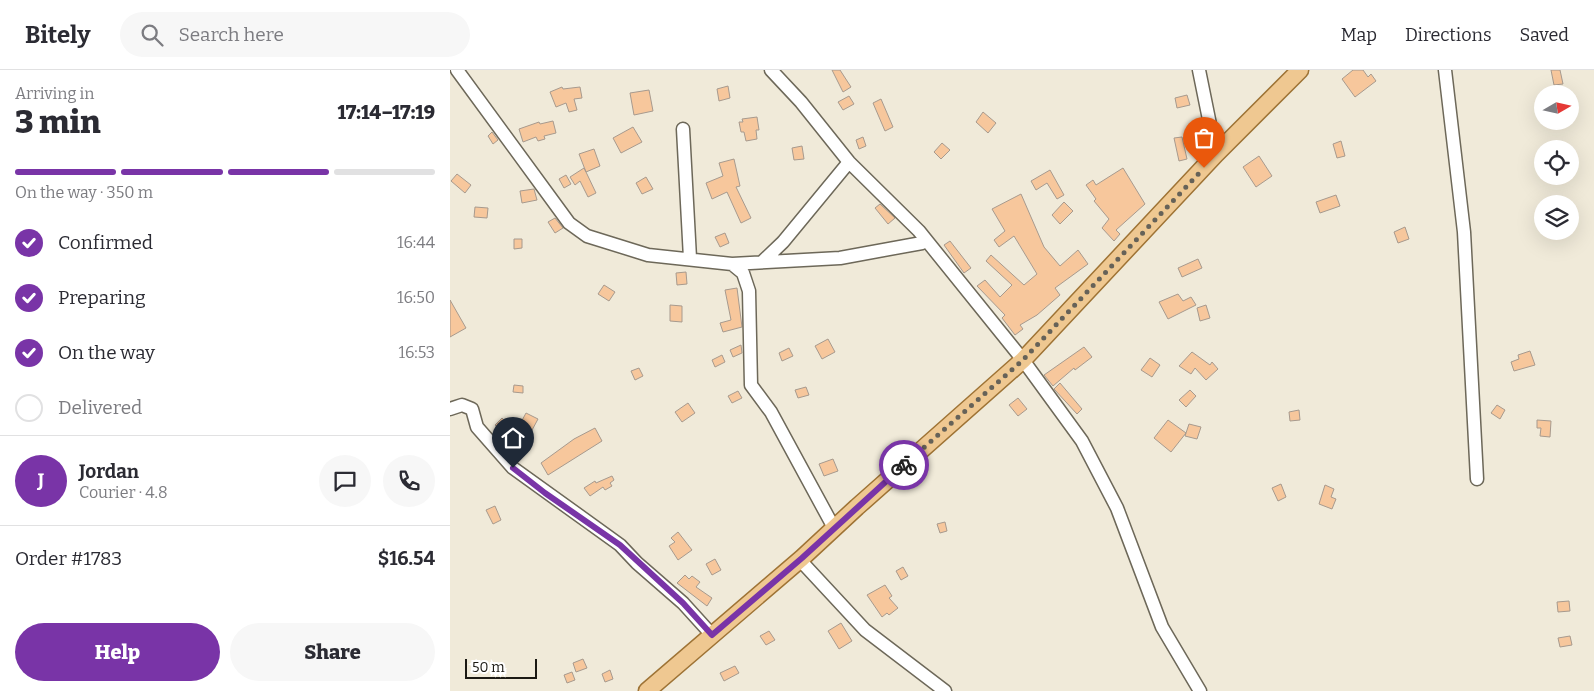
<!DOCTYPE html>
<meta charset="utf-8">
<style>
:root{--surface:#fff;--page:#f7f7f7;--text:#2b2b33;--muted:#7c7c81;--line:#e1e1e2;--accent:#7934a7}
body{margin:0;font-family:Bitter,serif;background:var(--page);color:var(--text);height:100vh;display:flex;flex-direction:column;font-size:19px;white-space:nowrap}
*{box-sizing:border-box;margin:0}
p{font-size:16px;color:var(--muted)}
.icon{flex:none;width:28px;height:28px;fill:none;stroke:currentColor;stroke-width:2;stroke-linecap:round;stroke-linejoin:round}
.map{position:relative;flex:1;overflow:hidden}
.drawer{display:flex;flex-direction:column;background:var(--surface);width:450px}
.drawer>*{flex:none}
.needle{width:32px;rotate:81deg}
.buttons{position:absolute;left:1084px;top:15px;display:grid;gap:10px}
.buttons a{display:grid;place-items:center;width:45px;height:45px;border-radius:50%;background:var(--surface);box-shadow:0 5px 20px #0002;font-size:25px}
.scale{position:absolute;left:15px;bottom:12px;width:72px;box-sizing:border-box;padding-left:5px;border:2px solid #1b1913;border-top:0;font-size:14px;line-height:18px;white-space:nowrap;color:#1b1913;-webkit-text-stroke:4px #fff;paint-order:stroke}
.pin{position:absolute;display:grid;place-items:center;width:42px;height:42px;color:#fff;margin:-51px -21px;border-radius:50% 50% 50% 0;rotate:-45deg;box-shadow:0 0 5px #0007}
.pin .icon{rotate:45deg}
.courier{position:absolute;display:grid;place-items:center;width:50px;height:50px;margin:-25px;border:4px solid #7934a7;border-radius:50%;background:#fff;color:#222;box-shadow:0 1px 6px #0007}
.headline em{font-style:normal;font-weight:800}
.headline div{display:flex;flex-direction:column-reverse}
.headline{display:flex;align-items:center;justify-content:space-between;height:85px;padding:0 15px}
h1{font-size:32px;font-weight:800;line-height:38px}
.bar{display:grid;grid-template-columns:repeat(4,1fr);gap:8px 5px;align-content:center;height:60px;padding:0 15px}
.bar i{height:6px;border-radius:4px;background:var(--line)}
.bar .on{background:var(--accent)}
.bar p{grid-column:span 4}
.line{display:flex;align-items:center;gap:12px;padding:0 15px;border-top:1px solid var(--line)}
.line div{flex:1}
.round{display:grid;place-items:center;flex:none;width:52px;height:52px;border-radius:26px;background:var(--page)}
ol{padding:0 15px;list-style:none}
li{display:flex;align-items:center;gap:15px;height:55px}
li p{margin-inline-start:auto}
li .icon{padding:5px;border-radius:50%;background:var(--accent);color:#fff;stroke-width:4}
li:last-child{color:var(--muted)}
li i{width:28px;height:28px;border:2px solid var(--line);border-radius:50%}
.button{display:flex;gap:10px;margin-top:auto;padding:10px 15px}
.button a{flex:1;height:58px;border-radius:30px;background:var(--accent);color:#fff;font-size:20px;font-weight:800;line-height:58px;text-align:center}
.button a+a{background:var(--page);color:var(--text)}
header{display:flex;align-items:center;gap:30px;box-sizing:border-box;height:70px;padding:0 25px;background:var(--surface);border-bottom:1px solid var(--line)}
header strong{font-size:24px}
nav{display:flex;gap:28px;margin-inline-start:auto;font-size:18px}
.search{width:350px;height:45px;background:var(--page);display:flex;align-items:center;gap:12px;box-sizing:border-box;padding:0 18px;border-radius:28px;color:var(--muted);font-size:19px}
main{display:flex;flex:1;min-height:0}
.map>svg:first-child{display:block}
.building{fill:#f7c79c;stroke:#a79a8e}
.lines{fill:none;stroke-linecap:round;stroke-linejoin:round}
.minor-casing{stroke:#6d6859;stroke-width:15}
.major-casing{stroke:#9e7335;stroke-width:19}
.minor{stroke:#fff;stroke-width:12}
.major{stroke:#efc891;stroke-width:16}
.done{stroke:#666258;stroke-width:5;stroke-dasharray:0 9}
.route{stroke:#7934a7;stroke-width:6}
</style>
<header>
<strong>Bitely</strong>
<div class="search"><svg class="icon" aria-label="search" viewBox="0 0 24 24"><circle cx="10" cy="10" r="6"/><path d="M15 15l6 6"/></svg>Search here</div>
<nav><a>Map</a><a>Directions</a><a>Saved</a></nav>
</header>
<main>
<section class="drawer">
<div class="headline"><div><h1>3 min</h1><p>Arriving in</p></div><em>17:14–17:19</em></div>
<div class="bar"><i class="on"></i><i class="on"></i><i class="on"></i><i></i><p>On the way · 350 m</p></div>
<ol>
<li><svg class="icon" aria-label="check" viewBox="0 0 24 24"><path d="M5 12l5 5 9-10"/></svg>Confirmed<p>16:44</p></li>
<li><svg class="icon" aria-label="check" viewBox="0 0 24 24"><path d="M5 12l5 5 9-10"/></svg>Preparing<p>16:50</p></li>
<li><svg class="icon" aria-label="check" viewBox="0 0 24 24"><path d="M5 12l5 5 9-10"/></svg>On the way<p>16:53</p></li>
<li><i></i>Delivered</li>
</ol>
<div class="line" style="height:90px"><b class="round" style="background:var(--accent);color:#fff">J</b><div><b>Jordan</b><p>Courier · 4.8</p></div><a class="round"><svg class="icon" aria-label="chat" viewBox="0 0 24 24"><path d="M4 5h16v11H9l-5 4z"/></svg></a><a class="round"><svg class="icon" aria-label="phone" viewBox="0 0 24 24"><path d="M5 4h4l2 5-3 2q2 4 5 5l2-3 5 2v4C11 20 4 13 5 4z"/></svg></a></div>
<div class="line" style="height:65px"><div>Order #1783</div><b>$16.54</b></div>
<div class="button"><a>Help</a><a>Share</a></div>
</section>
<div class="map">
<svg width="1144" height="621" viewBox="0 0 1144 621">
<rect width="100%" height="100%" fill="#f0ead9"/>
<!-- building -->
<path class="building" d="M382,0H390L401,17L393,22Z
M903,0H913L918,7L921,4L926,11L905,27L892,9Z
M1101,0H1110L1113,14L1104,15Z
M278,16L280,28L269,31L267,19Z
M112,17L113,19L130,17L132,28L124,29L127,40L119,42L116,33L106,37L100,22Z
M199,20L203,41L184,45L180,23Z
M737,25L740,35L727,38L725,28Z
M399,26L404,34L393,40L388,32Z
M431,29L443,57L435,61L423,33Z
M533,42L546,53L538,63L526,52Z
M307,47L309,60H306L307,69L296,71L294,62H291L289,52H293L292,49Z
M103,51L106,63L94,66L95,69L88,71L86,67L73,72L69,59L89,52L90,54Z
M183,57L192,72L171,83L163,68Z
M42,62L48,70L43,74L38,66Z
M413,67L416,76L409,79L406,70Z
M732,67L737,89L729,91L724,68Z
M891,71L895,86L887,88L883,74Z
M492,73L500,80L491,89L484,82Z
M352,76L354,89L344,90L342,78Z
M144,79L150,96L136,102L146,123L138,127L130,111L125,115L120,107L134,98L136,102L129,84Z
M809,86L822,106L806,117L793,97Z
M284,89L290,116L286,117L301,148L291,153L277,122L262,129L256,113L273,106L269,93Z
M673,98L695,134L666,160L670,164L664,171L652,158L659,149L644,131L646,129L636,115L643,110L646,115Z
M600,100L614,125L607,129L597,113L586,120L581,111Z
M7,104L21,115L15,123L1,111Z
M116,105L121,114L114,118L109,109Z
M196,107L203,119L192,124L186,113Z
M84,119L87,130L72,133L70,121Z
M571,124L594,177L610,196L628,180L638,194L605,218L610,225L587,245L570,255L573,259L565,265L552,248L555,245L527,216L535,210L550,227L562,215L536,191L541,185L574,215L587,204L564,166L549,177L544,170L555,161L542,139Z
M886,125L890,136L870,143L866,132Z
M614,132L623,141L610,154L602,145Z
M430,134L445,148L438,154L425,138Z
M25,137L38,138L37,148L24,147Z
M105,148L113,158L105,163L98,152Z
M955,157L959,169L948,173L944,162Z
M275,163L279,173L270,177L265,167Z
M64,169H72V178L64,179Z
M500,171L521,198L514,203L494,175Z
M748,189L752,198L732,207L728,198Z
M236,202L237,214L227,215L226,203Z
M154,215L165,222L159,231L148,224Z
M287,218L292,257L273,262L270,253L281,250L275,220Z
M728,224L733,231L741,227L746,235L718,249L709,232Z
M0,230L16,258L0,267Z
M220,235L232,236V252L220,251Z
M756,235L760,248L750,251L747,238Z
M378,269L385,282L372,289L365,276Z
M291,275L292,283L283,287L280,280Z
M634,277L642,287L625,300L624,298L603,316L594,305Z
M339,278L343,286L332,291L329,283Z
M1080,281L1085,295L1064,301L1061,292L1069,289L1068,285Z
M742,282L760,295L762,292L768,299L756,310L745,298L741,304L729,296Z
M272,285L275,292L265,297L262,290Z
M700,288L710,295L702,307L691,300Z
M189,298L193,306L185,310L181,301Z
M610,313L632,339L627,344L604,319Z
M64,315L73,316V323L63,322Z
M356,317L359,325L348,328L345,320Z
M740,320L746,326L736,337L729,330Z
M288,321L292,328L282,333L278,326Z
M568,328L577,339L568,346L559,335Z
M238,333L245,343L232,352L225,342Z
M1047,335L1055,340L1050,349L1041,343Z
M849,340L850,350L840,351L839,342Z
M76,343L88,349L81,362L69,356Z
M52,348L60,356L53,363L45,355Z
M718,350L736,363L721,382L704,368Z
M1087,350L1101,351L1100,367L1090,366L1091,358H1087Z
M739,354L751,357L747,369L735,366Z
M145,358L152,371L98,405L91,393L124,369Z
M442,373L450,377L445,386L437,382Z
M383,389L388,401L374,406L369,394Z
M162,406L164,410L160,413L162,416L155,420L153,417L140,426L134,418L145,411L146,413Z
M831,414L836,427L828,431L822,418Z
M875,415L884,419L881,427L886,429L882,439L869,434Z
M45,436L51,450L43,454L36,440Z
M495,452L497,461L490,463L487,454Z
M228,462L242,480L228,490L219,476L225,472L221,468Z
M265,489L271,500L262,505L256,494Z
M453,497L458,506L451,510L446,501Z
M235,505L239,509L242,506L250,512L246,517L262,528L257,536L227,513Z
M435,515L442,526L439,528L448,538L439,545L437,543L432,547L417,525Z
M1119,531L1120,541L1108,542L1107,532Z
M391,553L402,571L389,579L378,561Z
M319,561L325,570L316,575L310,566Z
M1120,566L1122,575L1110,577L1108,568Z
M133,589L137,598L126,602L123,593Z
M285,596L289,603L274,611L270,603Z
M160,600L163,609L155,612L152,604Z
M122,602L125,610L117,613L114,605Z"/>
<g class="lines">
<!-- minor casing -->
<g class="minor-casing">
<path id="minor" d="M7,0L119,153L137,166L198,185L282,194L390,188L472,173L473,166L469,161L399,92L351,32L321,0
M749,0L766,84
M995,0L1014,162L1027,409
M233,59L240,188
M473,166L573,290L632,371L667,438L712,557L750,621
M312,192L333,172L399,92
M282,194L293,203L299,221L301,315L321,342L384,458
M0,339L12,335L22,339L27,357L63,398L170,475L187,493L233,533L262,565
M350,490L415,560L495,621"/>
</g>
<!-- major casing -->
<g class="major-casing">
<path id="major" d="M197,621L352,488L407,437L573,290L766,84L850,0"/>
</g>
<!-- minor -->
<use href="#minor" class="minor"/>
<!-- major -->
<use href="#major" class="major"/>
</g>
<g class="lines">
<!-- done -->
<path class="done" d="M454,395L573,290L754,98"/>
<!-- route -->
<path class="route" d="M63,398L95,423L170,475L233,533L262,565L352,488L454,395"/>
</g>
</svg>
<div class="buttons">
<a><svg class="needle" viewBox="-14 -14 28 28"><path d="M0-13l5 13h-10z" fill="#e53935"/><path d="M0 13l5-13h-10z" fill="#7c7c81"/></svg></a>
<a><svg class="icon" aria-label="locate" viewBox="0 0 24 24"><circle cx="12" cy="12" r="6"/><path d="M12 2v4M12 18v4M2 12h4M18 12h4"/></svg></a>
<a><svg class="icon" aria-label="layers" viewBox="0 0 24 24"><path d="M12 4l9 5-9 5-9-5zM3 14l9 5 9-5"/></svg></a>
</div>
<div class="scale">50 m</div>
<div class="pin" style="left:754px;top:98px;background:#ea580c"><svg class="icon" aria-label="bag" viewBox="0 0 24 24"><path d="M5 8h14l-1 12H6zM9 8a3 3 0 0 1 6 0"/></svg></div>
<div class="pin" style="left:63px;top:398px;background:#1f2937"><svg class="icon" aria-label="home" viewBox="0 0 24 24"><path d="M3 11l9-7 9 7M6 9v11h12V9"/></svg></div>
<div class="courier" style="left:454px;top:395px"><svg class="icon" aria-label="bike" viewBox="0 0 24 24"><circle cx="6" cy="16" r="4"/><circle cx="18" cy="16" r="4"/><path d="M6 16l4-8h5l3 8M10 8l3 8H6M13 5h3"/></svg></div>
</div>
</main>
